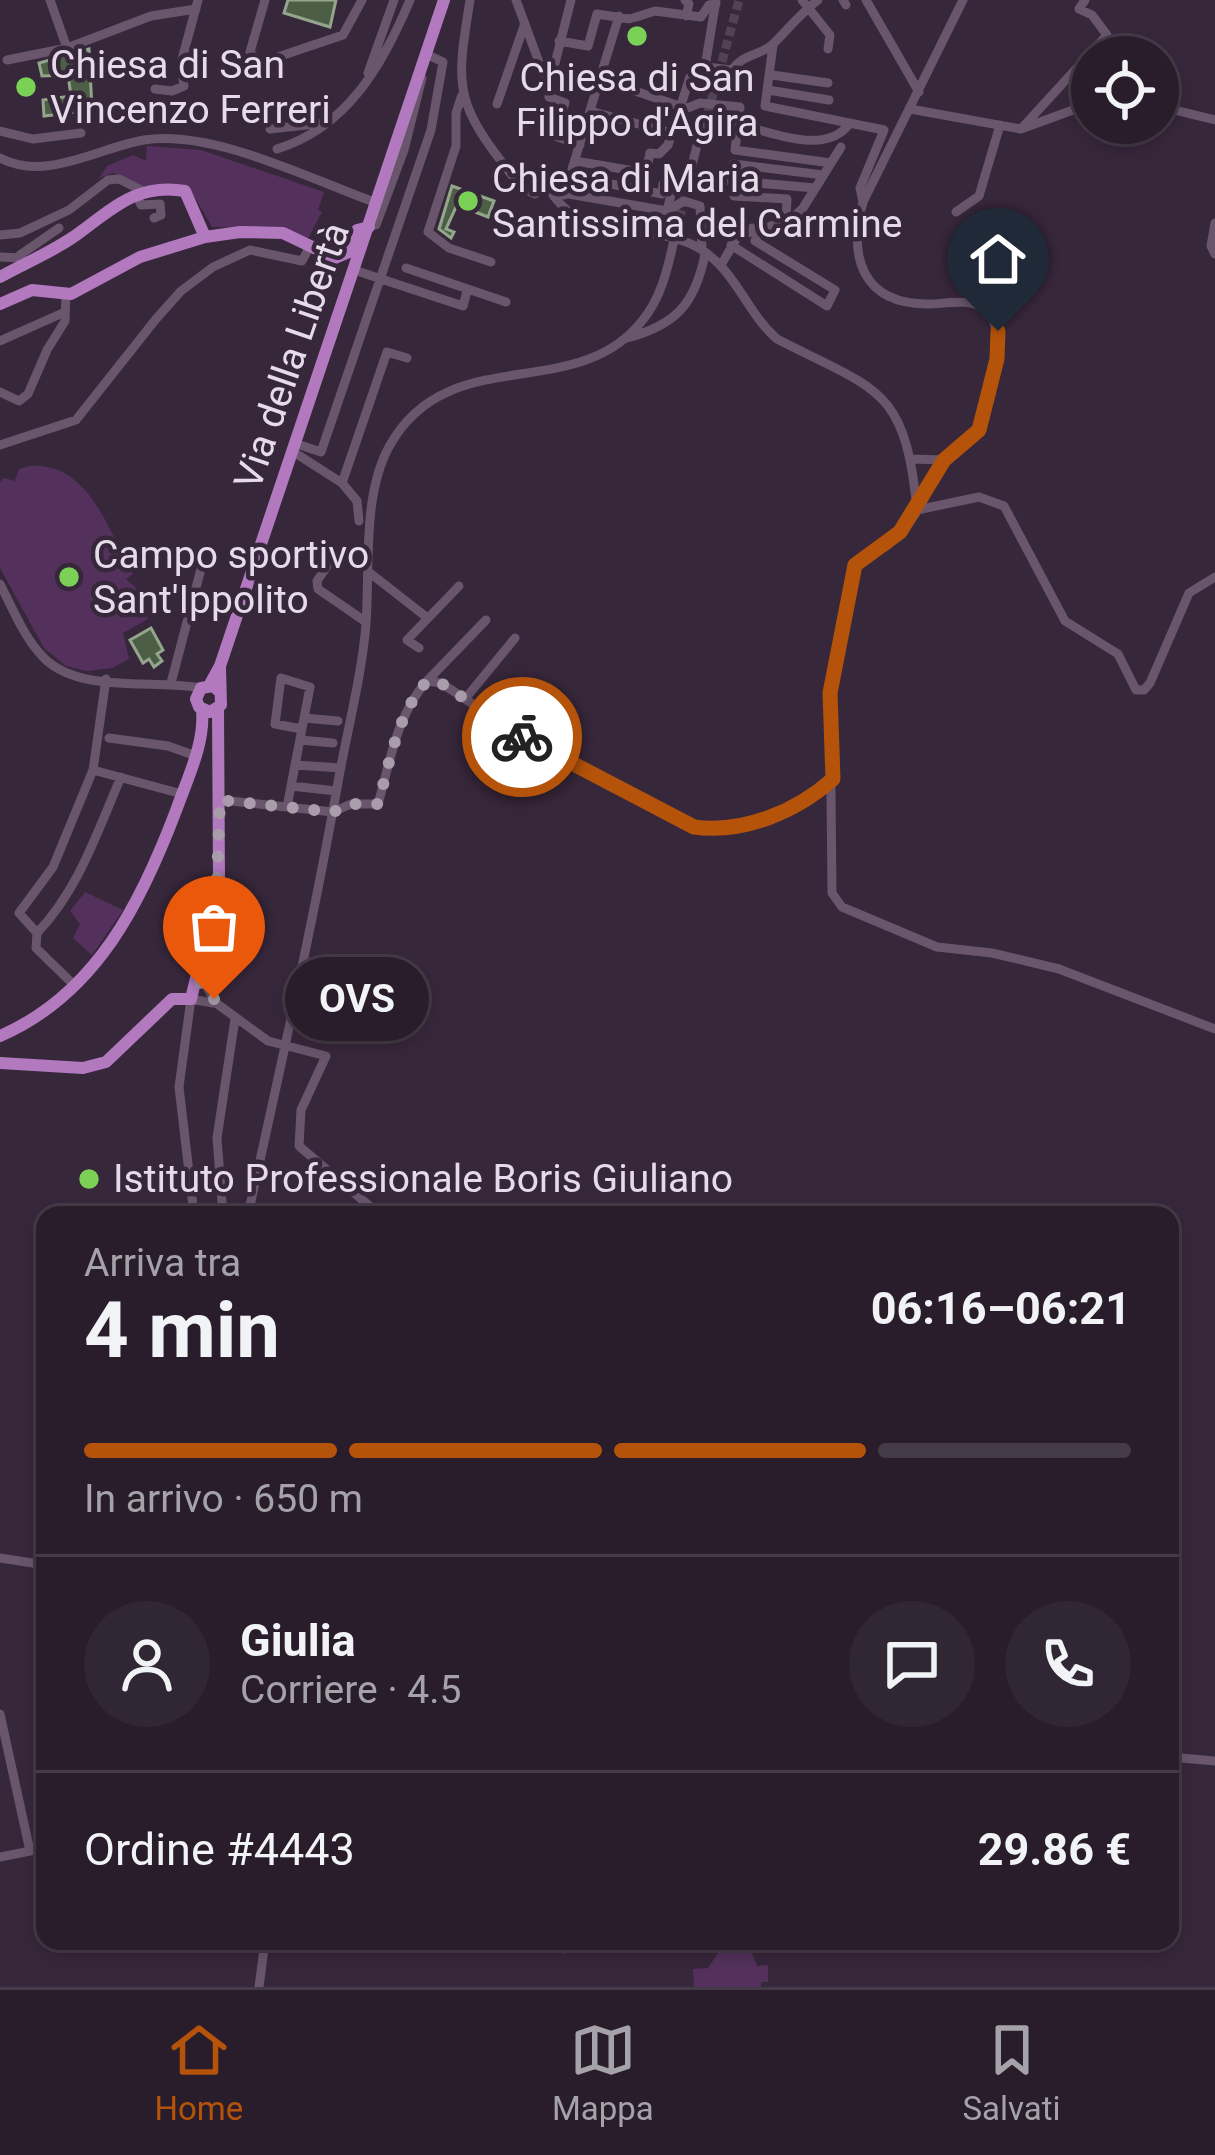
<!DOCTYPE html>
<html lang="it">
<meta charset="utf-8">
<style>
:root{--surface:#291d2c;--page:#312634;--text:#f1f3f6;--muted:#a5a2a9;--line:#453b48;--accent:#b45309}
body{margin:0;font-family:Roboto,sans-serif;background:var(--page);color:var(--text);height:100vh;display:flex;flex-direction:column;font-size:45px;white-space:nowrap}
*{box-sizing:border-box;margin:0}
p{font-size:39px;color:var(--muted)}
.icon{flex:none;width:66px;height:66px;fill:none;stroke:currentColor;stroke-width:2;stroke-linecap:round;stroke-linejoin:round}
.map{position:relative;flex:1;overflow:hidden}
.panel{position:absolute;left:36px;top:1206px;width:1143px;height:744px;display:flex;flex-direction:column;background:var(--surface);border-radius:24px;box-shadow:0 6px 18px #0003,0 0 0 3px var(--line)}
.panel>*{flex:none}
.controls{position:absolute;left:1071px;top:36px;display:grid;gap:24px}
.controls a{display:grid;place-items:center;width:108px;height:108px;border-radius:50%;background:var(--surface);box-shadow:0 6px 18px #0003,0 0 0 3px var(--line);font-size:60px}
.pin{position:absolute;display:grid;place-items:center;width:102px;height:102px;color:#fff;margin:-123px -51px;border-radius:50% 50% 50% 0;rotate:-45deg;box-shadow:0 0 12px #0007}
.pin .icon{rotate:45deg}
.courier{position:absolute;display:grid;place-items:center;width:120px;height:120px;margin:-60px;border:9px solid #b45309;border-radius:50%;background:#fff;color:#222;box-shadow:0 3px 15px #0007}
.bubble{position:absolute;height:84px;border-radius:42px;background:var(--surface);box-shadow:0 6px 18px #0003,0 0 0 3px var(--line);font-size:39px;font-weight:700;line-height:84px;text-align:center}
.overview em{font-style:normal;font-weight:700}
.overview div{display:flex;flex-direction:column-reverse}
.overview{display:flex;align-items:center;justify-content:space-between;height:204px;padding:0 48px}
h1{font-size:78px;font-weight:700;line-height:90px}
.bar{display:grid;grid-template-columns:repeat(4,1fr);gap:18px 12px;align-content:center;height:144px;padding:0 48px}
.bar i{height:15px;border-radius:9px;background:var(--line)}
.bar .current{background:var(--accent)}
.bar p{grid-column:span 4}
.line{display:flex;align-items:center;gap:30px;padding:0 48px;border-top:3px solid var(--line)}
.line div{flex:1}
.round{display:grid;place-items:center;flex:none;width:126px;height:126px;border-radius:63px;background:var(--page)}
.tab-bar{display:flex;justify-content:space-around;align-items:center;height:168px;border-top:3px solid var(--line);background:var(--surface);font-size:33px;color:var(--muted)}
.tab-bar a{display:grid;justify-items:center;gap:6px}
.tab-bar .current{color:var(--accent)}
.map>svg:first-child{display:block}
.green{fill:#54315c}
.building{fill:#4d5e47;stroke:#93a68c;stroke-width:3}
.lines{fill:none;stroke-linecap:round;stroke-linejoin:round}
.minor-tunnel{stroke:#514255;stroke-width:9;stroke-dasharray:9 4.5;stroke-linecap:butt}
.minor{stroke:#69566d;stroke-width:9}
.major{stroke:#b279bf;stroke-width:12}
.done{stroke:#a99dac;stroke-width:12;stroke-dasharray:0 21.6}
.route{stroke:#b45309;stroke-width:15}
.poi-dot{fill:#7ad156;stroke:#37273b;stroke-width:4.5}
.labels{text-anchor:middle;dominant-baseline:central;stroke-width:9;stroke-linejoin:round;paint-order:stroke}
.poi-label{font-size:39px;fill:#e6dce9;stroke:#37273b;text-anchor:start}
.street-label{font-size:39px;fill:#e6dce9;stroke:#37273b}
</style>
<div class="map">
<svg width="1215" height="1987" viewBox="0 0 1215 1987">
<rect width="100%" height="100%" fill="#37273b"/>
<!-- green -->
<path class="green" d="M147,146L201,150L324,192L318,210L322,212L307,240L285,227H212L189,187L143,186L113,173L99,178L107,166L133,155L146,161Z
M29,466C89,461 108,531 133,574L126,579L135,587L148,619L123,633L129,659L112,668L87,671L66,666L44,648L0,568V482L4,478L15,481L19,469Z
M85,892L123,910L92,955L73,938L80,924L70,911Z
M739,1945L753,1955L757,1966L768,1965V1982H761V1987H694L693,1969L708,1968L722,1947Z"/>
<!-- building -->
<path class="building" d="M288,0H336L330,27L284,13Z
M89,49L92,110L44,116L43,100L71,96L68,75L42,76L39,63Z
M452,186L494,201L488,217L457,205L446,229L454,232L451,238L439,229Z
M151,628L163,650L157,654L162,661L154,667L149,659L143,663L130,640Z"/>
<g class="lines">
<!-- minor-tunnel -->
<path class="minor-tunnel" d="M704,127L739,0
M679,219L692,172"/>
<!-- minor -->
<path class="minor" d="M50,0L67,48
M265,0L250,52L260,63L343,35L362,0
M470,0C458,77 452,98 501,161C512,175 519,188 535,194L540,189L667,211
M516,0L543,73L551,79L549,97L565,103L555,136L580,145
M685,0L689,4L686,16
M802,0L830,35L828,49
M843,0L846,5
M866,0L919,92
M559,41L588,46L597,14L630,19L655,11L701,17L709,5L716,4
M773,45L765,106L884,130L860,188L863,202
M7,60L67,48L151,16L196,9
M706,67L732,70C743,53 762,56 774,43C789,28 800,14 818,0
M368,73L394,0
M772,75L828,83
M551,79L571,0
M600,79L682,107
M155,89L172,91L184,86L181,63L198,0
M768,90L829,100
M462,95L456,113V146L428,232L449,248L491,262
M497,104L524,26
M1158,106L1215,120
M910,109L1021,129L1092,103
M590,111L672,133
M680,111L700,103L740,107L735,150L831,163
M737,124C772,132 826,157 850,123
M270,129L324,123
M1021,129L1107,35L1092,15L1079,9L1085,0
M0,131L33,139L81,133
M277,149C348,127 383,64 410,0
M0,158C46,182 97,148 144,140C213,129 312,180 377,203
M575,161L646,173L650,153L659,154L668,145L690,77L703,79L716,0
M733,164L823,175
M570,176L662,194L663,184L672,185
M723,180L815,188
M551,192C582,242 651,222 697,247C736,269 745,311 777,339C878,391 905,386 917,510
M136,194L141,205L160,204L161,215L154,218
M564,195L619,16
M734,196L787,199L786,221
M956,212L979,196L1000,125
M1215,223L1211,246L1215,254
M376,225L404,150L422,78
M0,235L20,233L69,210L108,180L119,179L143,191
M731,245L827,306L835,290L755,241L757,236L752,228
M702,249L700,206L684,201L667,211L674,182L689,177L704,118
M20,255L59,228
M0,257L23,258
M721,265L738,236L790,220L803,208L841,147
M406,268L506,302
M354,270L463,306L467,291
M627,338C676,325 695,304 705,254
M0,341L65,312
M0,392L19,401L28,394L47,350L65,321L66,293
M294,443L321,452L431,130L443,62L426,54
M0,445L76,420L156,319L181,291L213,267L250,250L302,261L310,246
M292,451L342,483L387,352L407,358
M912,459L944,460C956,452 972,443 979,430C991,405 1011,323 983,308C967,298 946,304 928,304C862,304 848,257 863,202L963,0
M944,460C929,488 915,524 889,544C874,555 858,555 851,574L830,693L832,893L842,907L937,947L992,953L1059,969L1215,1029
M342,483L357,501L359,521
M917,510L979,497L1004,506L1065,621L1118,654L1136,690H1144L1150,683L1189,593L1215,577
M330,562L317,581L318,589L366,622
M370,573L425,616
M0,584C13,609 24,638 44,658C80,694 154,679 201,688
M419,648L407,640L459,586
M106,679L93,770L53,867L19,913L37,933C79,889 97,832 121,777
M427,681L486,620
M171,683L201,569
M465,699L515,638
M304,718L338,721
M109,738L168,746L196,756
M300,740L333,743
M295,765L341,768
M93,770L182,794
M291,786L336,791
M221,800L333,812L351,804H378C390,762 397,714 427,681L441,683L530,742L694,827H726L788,812L833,779
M287,807L310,687L281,678L275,724L302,729
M37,933L36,948L75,986
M200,976L216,1003L268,1041L326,1056L301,1110L299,1146L380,1215
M194,1215L179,1087L191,999L213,1003
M223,1215L217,1138L235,1019
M248,1215C280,1069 313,924 339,777C348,727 362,674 366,624C370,568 362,494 390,445C449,340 576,405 642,321C666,292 670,254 679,219
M0,1558L45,1565
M0,1714L30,1851
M1170,1757L1215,1761
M0,1857L45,1848
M564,1949L569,1941
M259,1987L265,1941"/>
<!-- major -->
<path class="major" d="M0,277C27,262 59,249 83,230C116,205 141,183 185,191L205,237
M0,304L32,290L71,294L140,257L205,237L240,232L283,233L335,258L349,252L357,230L369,227
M209,686L220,666L444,0
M220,692L213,686L201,688L196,699L199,707L210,712L221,705L220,667
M0,1036C97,994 142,901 177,808C188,777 205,743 202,710
M0,1063L83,1068L106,1062L172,999H191L219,882L218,708"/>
</g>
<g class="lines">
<!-- done -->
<path class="done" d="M214,999L203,989L197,972L216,907L220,800L333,812L351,804H378C390,762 397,714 427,681L441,683L522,737"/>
<!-- route -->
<path class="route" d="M522,737L694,827C744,834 797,811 833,779L830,693L855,565L900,532L944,460L979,430L997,359L998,331"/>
</g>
<!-- markers -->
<g class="poi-dot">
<circle cx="637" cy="36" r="12"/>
<circle cx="26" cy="87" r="12"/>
<circle cx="468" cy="201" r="12"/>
<circle cx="69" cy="577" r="12"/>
<circle cx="89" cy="1179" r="12"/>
</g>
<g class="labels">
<!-- poi labels -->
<g class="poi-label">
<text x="50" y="65">Chiesa di San<tspan x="50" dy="45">Vincenzo Ferreri</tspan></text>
<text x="637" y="78" text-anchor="middle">Chiesa di San<tspan x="637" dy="45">Filippo d'Agira</tspan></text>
<text x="492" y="179">Chiesa di Maria<tspan x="492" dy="45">Santissima del Carmine</tspan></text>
<text x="93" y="555">Campo sportivo<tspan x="93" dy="45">Sant'Ippolito</tspan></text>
<text x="113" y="1179">Istituto Professionale Boris Giuliano</text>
</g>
<!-- street labels -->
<g class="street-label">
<text transform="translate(292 356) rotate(-71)">Via della Libertà</text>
</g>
</g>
</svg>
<div class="controls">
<a><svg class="icon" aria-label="locate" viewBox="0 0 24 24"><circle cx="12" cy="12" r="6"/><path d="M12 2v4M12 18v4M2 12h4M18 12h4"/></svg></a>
</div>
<div class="pin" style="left:214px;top:999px;background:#ea580c"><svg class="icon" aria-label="bag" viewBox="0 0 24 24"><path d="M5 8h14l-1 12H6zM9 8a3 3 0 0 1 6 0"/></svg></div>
<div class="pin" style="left:998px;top:331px;background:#1f2937"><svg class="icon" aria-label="home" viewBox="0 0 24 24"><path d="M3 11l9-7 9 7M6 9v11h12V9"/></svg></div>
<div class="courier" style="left:522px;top:737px"><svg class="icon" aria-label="bike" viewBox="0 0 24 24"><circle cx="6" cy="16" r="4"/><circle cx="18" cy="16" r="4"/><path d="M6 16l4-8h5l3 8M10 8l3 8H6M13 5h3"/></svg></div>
<div class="bubble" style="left:285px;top:957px;width:144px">OVS</div>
<section class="panel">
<div class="overview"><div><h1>4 min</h1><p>Arriva tra</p></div><em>06:16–06:21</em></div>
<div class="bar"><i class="current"></i><i class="current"></i><i class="current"></i><i></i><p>In arrivo · 650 m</p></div>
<div class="line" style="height:216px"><a class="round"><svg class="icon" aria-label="person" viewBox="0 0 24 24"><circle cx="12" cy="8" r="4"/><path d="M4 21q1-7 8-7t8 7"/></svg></a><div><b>Giulia</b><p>Corriere · 4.5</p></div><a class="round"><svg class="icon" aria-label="chat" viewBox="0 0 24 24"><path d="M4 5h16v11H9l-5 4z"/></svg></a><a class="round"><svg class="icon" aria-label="phone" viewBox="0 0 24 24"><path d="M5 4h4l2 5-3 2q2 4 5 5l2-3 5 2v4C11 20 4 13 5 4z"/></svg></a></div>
<div class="line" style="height:156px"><div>Ordine #4443</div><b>29.86 €</b></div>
</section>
</div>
<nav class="tab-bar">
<a class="current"><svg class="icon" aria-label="home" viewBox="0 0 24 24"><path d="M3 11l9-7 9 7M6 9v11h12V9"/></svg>Home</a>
<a><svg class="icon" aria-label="map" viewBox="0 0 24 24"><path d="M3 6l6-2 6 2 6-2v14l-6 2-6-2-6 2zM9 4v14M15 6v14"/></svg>Mappa</a>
<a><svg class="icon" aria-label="saved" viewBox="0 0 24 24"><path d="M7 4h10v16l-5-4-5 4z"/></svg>Salvati</a>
</nav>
